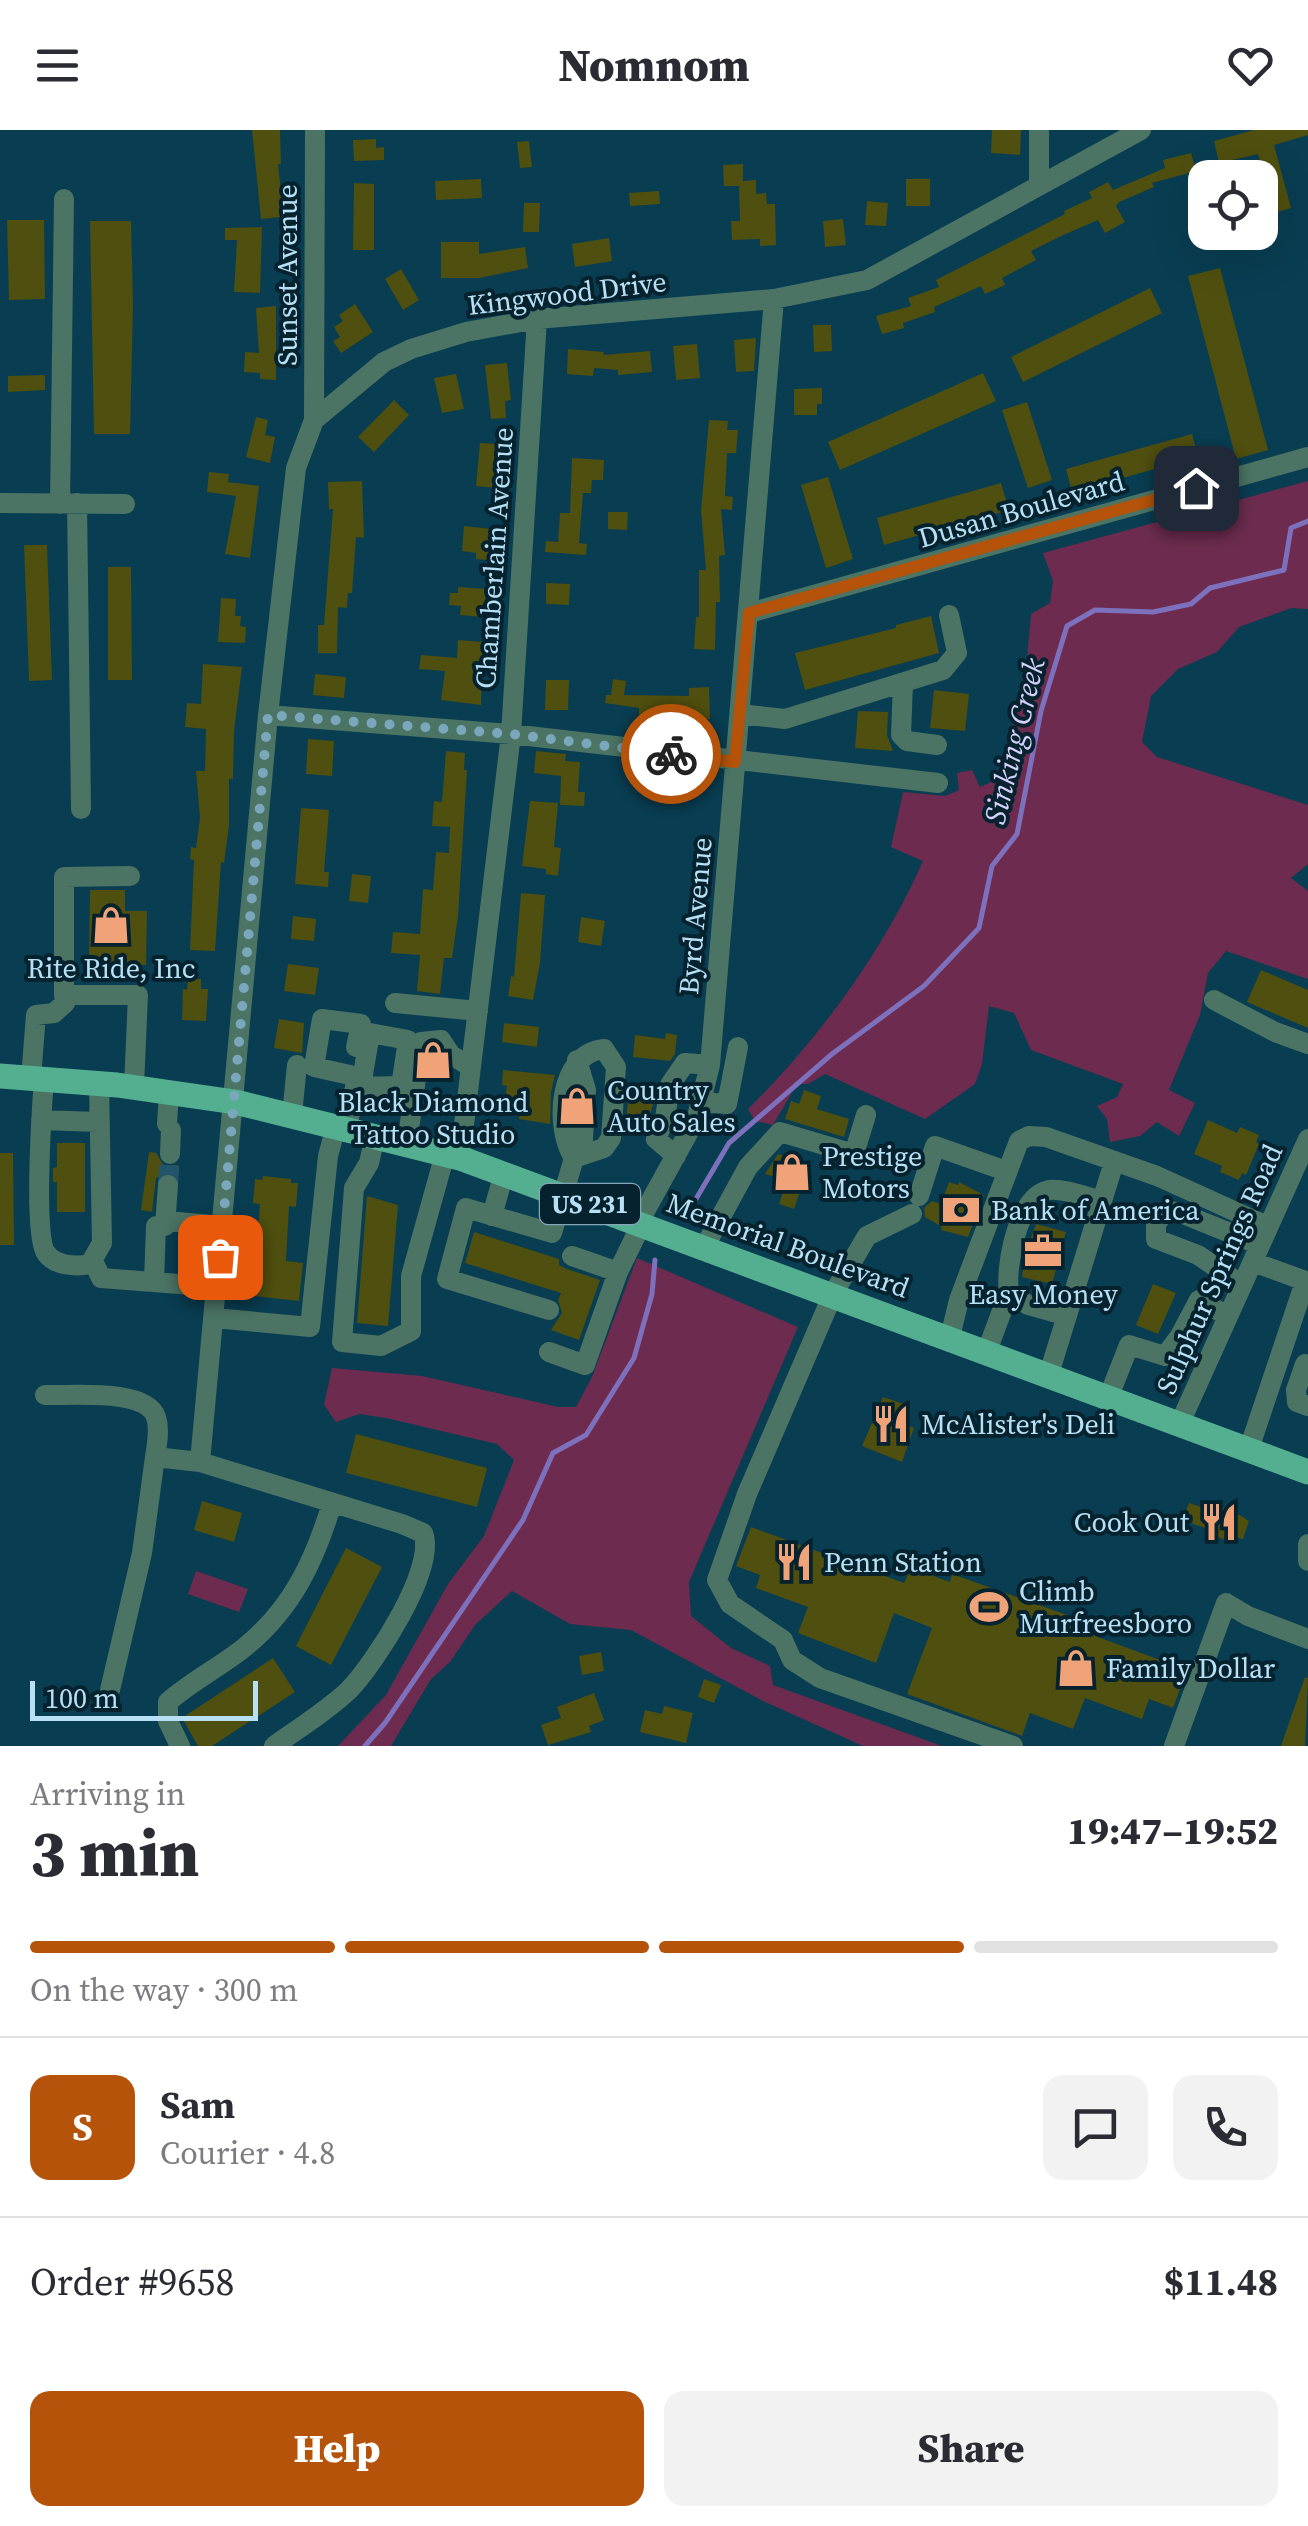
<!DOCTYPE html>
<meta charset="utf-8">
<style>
:root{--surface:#fff;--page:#f2f2f3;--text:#2b2b33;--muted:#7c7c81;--line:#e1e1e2;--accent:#b45309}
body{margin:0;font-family:"Source Serif 4",serif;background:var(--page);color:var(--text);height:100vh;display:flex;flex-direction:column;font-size:38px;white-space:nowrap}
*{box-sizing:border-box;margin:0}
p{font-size:32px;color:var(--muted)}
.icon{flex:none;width:55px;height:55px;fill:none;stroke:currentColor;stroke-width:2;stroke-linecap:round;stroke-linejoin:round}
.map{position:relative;height:1616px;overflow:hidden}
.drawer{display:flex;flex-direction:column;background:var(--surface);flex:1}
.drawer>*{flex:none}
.fabs{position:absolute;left:1188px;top:30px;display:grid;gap:20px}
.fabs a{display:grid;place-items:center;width:90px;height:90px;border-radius:20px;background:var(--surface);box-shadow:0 10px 40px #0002;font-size:50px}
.scale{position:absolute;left:30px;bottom:25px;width:228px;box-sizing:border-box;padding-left:10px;border:5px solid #b7e0f5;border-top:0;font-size:28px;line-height:35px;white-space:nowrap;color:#b7e0f5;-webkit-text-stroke:8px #05222e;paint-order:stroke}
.pin{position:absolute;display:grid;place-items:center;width:85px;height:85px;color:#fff;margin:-42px;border-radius:20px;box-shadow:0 5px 15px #0006}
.courier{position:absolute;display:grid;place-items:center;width:100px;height:100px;margin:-50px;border:8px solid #b45309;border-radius:50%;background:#fff;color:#222;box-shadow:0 2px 12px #0007}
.overview em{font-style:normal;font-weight:800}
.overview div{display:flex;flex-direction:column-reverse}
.overview{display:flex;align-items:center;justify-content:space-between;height:170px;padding:0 30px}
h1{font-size:65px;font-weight:800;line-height:75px}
.bar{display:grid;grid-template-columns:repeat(4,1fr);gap:15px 10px;align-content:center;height:120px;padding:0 30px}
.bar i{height:12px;border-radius:8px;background:var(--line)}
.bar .current{background:var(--accent)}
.bar p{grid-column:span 4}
.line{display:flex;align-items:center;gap:25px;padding:0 30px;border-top:2px solid var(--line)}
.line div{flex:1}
.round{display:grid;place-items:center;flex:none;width:105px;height:105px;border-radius:20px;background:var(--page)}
.action{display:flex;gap:20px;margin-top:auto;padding:20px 30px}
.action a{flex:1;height:115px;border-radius:20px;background:var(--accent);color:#fff;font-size:40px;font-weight:800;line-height:115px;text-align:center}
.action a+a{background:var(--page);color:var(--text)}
header{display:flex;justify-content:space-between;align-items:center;height:130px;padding:0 30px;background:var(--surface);font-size:45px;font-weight:800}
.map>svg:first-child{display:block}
.green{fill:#6d2c4f}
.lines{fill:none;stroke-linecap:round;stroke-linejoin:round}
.stream{stroke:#7d71be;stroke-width:5}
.building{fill:#4f4f0f}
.minor-tunnel{stroke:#23556a;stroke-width:20;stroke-dasharray:20 10;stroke-linecap:butt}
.minor{stroke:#4b7465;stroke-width:20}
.major{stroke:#54af91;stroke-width:25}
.done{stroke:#7aa7bc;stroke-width:10;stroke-dasharray:0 18}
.route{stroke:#b45309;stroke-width:12}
.labels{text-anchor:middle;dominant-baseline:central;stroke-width:8;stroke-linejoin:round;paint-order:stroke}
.shield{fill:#05222e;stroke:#82a7b9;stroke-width:2.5}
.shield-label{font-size:25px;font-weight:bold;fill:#b7e0f5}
.street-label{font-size:28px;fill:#b7e0f5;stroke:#05222e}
.poi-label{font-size:28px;fill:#b7e0f5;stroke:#05222e;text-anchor:start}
.water-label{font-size:30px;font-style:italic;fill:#d5d1fb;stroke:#05222e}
</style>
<header><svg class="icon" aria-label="menu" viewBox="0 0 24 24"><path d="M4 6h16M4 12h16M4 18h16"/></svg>Nomnom<svg class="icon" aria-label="heart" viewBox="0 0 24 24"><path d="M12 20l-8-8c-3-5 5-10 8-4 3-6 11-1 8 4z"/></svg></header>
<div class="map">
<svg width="1308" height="1616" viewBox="0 0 1308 1616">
<rect width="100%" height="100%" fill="#093d51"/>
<!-- green -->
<path class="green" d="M1308,351V479L1291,478L1239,497L1217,522L1178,539L1151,566L1142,612L1157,627L1308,675V734L1291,748L1308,761V849L1226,821L1208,843L1200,885L1169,960L1195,973L1179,1006L1157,992L1140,1006L1110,1012L1107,989L1097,976L1117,967L1123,954L1031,920L1014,883L989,876L982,934L975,954L925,989L825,944L808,954H797L773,995L755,991L748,979C818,910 883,822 923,731L891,717L903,662L945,666L959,660L957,643L972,640L980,657L1000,648L1027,529L1031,484L1050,473L1053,451L1043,423Z
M637,1128L798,1197L689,1452L691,1486L731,1518L770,1536L773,1555L942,1616H863L763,1571L631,1500L570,1494L512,1461L475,1495L450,1532L431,1549L391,1616H338L386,1565L448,1454L484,1406L514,1330L497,1314L386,1288L359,1284L336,1292L324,1275L332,1238L422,1246L558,1277H576L592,1247Z
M196,1441L248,1459L239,1482L188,1464Z"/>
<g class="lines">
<!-- stream -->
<path class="stream" d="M693,1074L729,1013L832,924L924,856L979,798L992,736L1017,704L1041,581L1067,496L1095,480L1153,482L1191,474L1210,458L1284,440L1291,398L1308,391
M365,1616L385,1593L523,1390L553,1323L586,1305L634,1228L652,1164L655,1130"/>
</g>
<!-- building -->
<path class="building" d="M252,0H280L281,34H278L283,80H280V87L261,89Z
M992,0H1021L1020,25L991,23Z
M1254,0H1308V5L1274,15L1291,78L1274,83L1258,24L1219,33L1214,11Z
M376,9V18L384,17V30L354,31L353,10Z
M529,11L532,37L520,38L517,12Z
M1191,23L1196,41L1152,53L1154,57L1119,72L1116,76L1125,92L1105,103L1098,90L1061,106L1031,121L1036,130L1002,148L1005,155L985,164L981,156L934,177L935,182L903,193L904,198L882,204L876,186L911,176L908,168L939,157L936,150L1065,84L1064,81L1092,68L1089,62L1108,52L1113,60L1165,38L1163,30Z
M743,34V51L756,50V64L766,63L767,74H775L776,115L760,116V109L732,110L731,91H740L739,56H724L723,35Z
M481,49L482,68L436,70L435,51Z
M906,49H930V76H906Z
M354,53L374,54V120H353Z
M659,61L660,74L630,76L629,63Z
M867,71L888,73L886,96L865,95Z
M524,73H540L539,102H523Z
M843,89L846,115L825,117L823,91Z
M7,90H44L45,169L9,170Z
M90,91H131L133,175L130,304H94Z
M262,97L260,163L234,162L237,110H225V98Z
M609,108L612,131L575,137L572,114Z
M441,112H479V124L525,117L528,138L479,148H441Z
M1220,138L1268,320L1236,329L1188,146Z
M401,139L419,170L403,180L385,149Z
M1150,158L1162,183L1023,252L1011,227Z
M355,174L373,202L341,223L333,211L340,207L334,197L343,191L339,185Z
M276,176V250L260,249V243L244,242L245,222L259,223L256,178Z
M813,195H831L832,221L814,222Z
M756,208L754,241L736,242L734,210Z
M697,214L700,248L676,250L673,216Z
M568,219L604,222L603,225L650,221L652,242L618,245V240L594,238L593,246L567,244Z
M507,233L511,270L505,271L506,288L491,289L485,235Z
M983,243L996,271L840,340L828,312Z
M456,244L464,279L442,283L434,248Z
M45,245V260L8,262V246Z
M822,258V274H817V285H794V259Z
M394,270L409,285L374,322L358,307Z
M1027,272L1052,350L1028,358L1002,280Z
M256,287L268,290L265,305L275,307L270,333L246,327Z
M709,290L728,291L727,300H738L736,323H727L725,366L733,367L732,380L721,379L725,425L719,426L720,472H716L715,520L694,519L696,487H699V440H706L701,380Z
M1192,304L1198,327L1072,362L1066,339Z
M480,313L500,314L496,358L476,356Z
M572,328L604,330L603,350H592L591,363H583L579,413L587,414L586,425L545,422L546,411L558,412L560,383H570Z
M209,342L229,344L228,352L259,356L250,428L225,424L236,366L207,362Z
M828,347L853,429L826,438L801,355Z
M362,351L364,408L356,407L352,463H348L347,478L338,477L337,523H318V495H324L333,379H329L328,352Z
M1001,353L1009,380L884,415L877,388Z
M608,382H628L627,400L608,399Z
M464,396L492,399L489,430L476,429V423L462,421Z
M24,415H47L52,550L29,551Z
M108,437H131L132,550H108Z
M546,453L570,454L569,475L546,474Z
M458,457L486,459L484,487L460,485L461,476L449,475L450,463H458Z
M221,468L236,469L235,486H241L240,496L246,497L245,513L218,512Z
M931,486L939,523L805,560L795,523L896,498V495Z
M458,510L483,512L481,575L441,570L445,541L419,539L421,525L457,528Z
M203,534L242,537L234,601L233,649H229V695L224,733L221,732L215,821L190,820L194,730L190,729L191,717L196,718L200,688L196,641H205L206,599L185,597L187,573L201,574Z
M315,544L346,547L344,568L313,565Z
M613,549L626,551L624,565L689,566V558L709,557L710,589L690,590V586L639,585V578L605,573L606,565H611Z
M546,550H569L568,580H545Z
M934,560L969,564L965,601L930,598Z
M858,581L888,582L887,605L893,621L855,618Z
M308,609L334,611L332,646L306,644Z
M446,621L465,623L464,640H467L458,786L452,828H444L440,864L417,861L420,825L391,823L393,802L420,804L423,759L433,760L436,722L449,723L450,697L432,696L434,671L442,672Z
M536,621L566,624L565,631L580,632L578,662H585L584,676L560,675L561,646L534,643Z
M530,671L558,673L554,717L561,718L558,746L546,744V739L522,736Z
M301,678L329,680L324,742H329L328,757L295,754Z
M352,744L371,746L368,773L349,771Z
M90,760H125V781H147L146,835L95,834V827H89Z
M521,763L545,765L540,833L533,870L508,866L511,846L514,847Z
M293,786L316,789L314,811L291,809Z
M581,787L605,791L601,816L578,812Z
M288,834L319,838L315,865L284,861Z
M1261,840L1308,860V898L1247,872Z
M188,849H201V859H208L206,891L182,890L183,859L187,860Z
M279,889L304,893L302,923L274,918Z
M504,893L539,897L537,917L502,912Z
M666,903L677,905L675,924L670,931L633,927L635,905L665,909Z
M503,940L555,945L551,962L550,994L519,989L520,981L504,979L507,956L502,955Z
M804,960L821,966L817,979L849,989L844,1007L785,989L791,971L799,974Z
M628,969L654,971L647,994L626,992Z
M1208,990L1237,1003L1240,997L1259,1005L1256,1012L1259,1014L1246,1045L1242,1043L1239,1050L1220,1042L1222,1036L1194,1024Z
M57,1013H85V1082H57V1052H53V1038L57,1037Z
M149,1022L156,1023L164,1036L178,1035L177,1045L168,1041L156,1048L152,1082L141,1080Z
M0,1023H13L14,1115H0Z
M778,1024L809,1034L794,1079L779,1074L787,1050L765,1044Z
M263,1046L291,1049V1053H298L296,1077L289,1076L286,1131L303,1133L299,1171L253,1166L260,1074L253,1073L255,1049L262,1050Z
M949,1052L958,1055L959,1052L984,1065L968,1107L941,1100L942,1097L925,1087L924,1078L932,1071L941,1074Z
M367,1066L398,1075L388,1196L357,1193Z
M1036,1094L1066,1102L1052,1154L1022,1147L1024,1127Z
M474,1102L559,1129V1135L567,1139L600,1150L579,1210L551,1200L562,1183L558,1170L561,1163L465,1133Z
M1153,1154L1176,1163L1158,1204L1136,1195Z
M883,1267L910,1276L903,1294L914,1298L902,1332L862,1316Z
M356,1304L487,1338L477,1377L346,1343Z
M202,1371L242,1383L234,1412L194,1400Z
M1189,1373L1217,1382L1222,1377L1243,1387L1249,1391L1243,1409L1235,1407L1233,1413L1210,1404L1211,1400L1182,1390Z
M751,1397L904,1453L911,1438L950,1452L952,1444L1067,1485L1063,1494L1187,1540L1173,1578L1149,1569L1142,1589L1085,1568L1073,1599L1030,1583L1022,1606L907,1564L932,1498L894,1483L876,1533L798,1503L808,1477L756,1458L760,1445L736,1436Z
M346,1418L382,1437L331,1535L296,1516Z
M601,1522L604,1541L582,1545L579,1526Z
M273,1528L295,1562L212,1616H198L182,1588Z
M1305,1547L1308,1548L1305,1616H1281Z
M704,1549L721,1555L714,1573L698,1567Z
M594,1563L604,1590L589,1596L591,1602L548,1615L541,1595L561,1588L557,1577Z
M664,1576L693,1583L686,1613L640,1602L645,1580L662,1584Z"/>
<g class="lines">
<!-- minor-tunnel -->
<path class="minor-tunnel" d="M168,1055L170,1024"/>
<!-- minor -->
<path class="minor" d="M1039,54V0
M314,290L315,0
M0,373L125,374
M77,373L81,679
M60,374L64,69
M749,483L1308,327
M903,553L901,605L907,611L937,615
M740,584L785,589L943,540L957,523L949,485
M268,585L511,604L938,653
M130,746L64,747V865H138L134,957
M1214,870L1275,902L1308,914
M395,873L478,881
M604,919L616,937L611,1008L604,1018L574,1028C554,998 558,923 604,919Z
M577,930L586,960L582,1025
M350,945L314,937L322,889L361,894L356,917
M31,948L36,885L54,883L65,873L64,865
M44,949C42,975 33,1107 46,1123C55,1136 76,1137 90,1134L102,1113L99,953
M701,972L727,974L738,917
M292,985L297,935
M41,990L98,992
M167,994L169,962
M347,999L355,957L401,956L408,910L370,903L361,956
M375,1006L369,1033L354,1058L342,1212L381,1216L411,1201V1146L445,1024
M407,1014L421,912L441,910L451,925L471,937
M170,1024L171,1000
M676,1026L656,1009L665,988L670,955L685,933L710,935
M460,1028L511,604L537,189
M919,1066L935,1016L1006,1041
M912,1084L867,1106L833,1164L747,1364L717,1450L730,1474L783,1510L792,1530L820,1548L1013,1616
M492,1086L504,1043
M178,1092L223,1096
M639,1092L697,987L710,935L774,169
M165,1096L168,1055
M705,1116L748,1037L780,1002L854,1024L866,985
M572,1126L618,1142
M93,1131L101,1148L218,1157
M1253,1132L1308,1152
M154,1151L156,1096
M1242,1155L1198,1125L1156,1109V1094L1165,1081L1178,1082L1260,1115
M549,1180L447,1149L466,1078L552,1103L574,1028
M1067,1186L1028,1175L1009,1162C1005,1136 1018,1066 1049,1060C1065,1058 1086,1067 1102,1071
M215,1188L310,1197L328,1026L336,996
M950,1207L959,1170L1019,1011L1029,1006L1046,1007L1157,1046L1267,1096
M987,1221L1009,1162
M549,1222L585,1235L618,1142L642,1093
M1305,1234L1296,1260L1297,1272L1308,1276
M1049,1244L1114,1032
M45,1265C71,1266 146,1258 156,1287C160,1299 157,1315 155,1327L200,1332
M1109,1266L1129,1215L1165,1226L1180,1206L1199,1170L1228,1186
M1180,1293L1308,1009
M1249,1319L1305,1152
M1308,1414V1431
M110,1560L142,1423L155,1327
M180,1616L168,1591V1572C192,1551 220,1537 245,1517C292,1479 315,1430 332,1373
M274,1616C299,1598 327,1581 349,1560C375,1533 437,1438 423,1403L402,1394L200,1332L268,585L296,338L314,290L384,232L411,219L466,202L537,189L774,169L867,150L1141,0
M1174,1616L1226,1473L1248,1486L1308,1509"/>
<!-- major -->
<path class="major" d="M0,946L117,955L235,972L460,1028L1308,1342"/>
</g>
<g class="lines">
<!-- done -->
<path class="done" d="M220,1127L268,585L511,604L671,624"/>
<!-- route -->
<path class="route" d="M671,624L735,632L749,483L1196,358"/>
</g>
<!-- icons -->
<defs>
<g id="shop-bare" transform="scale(3)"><path d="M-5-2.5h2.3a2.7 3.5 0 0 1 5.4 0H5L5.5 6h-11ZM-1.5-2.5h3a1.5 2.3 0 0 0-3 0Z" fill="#f0a378" stroke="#05222e" stroke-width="2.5" paint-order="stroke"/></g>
<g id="bank-bare" transform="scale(3)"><path d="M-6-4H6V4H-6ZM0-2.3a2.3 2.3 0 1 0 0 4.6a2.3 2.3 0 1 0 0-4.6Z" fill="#f0a378" stroke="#05222e" stroke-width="2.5" paint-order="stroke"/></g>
<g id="office-bare" transform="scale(3)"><path d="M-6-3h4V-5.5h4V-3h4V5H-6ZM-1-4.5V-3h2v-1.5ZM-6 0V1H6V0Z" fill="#f0a378" stroke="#05222e" stroke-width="2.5" paint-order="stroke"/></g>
<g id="restaurant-bare" transform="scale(3)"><path d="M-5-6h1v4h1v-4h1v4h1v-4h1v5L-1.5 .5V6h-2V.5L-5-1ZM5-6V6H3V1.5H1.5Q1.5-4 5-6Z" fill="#f0a378" stroke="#05222e" stroke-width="2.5" paint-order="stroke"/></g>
<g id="stadium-bare" transform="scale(3)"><path d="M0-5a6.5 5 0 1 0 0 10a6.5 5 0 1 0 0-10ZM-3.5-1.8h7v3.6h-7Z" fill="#f0a378" stroke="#05222e" stroke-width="2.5" paint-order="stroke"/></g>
</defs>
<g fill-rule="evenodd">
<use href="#shop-bare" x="111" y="795"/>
<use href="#shop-bare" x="433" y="930"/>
<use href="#shop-bare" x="577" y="976"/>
<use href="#shop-bare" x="792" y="1042"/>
<use href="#bank-bare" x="961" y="1080"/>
<use href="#office-bare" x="1043" y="1121"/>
<use href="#restaurant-bare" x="891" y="1294"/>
<use href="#restaurant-bare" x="1219" y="1392"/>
<use href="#restaurant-bare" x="794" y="1432"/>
<use href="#stadium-bare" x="989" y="1477"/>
<use href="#shop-bare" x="1076" y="1538"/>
</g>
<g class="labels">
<!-- shield labels -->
<rect class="shield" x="540" y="1054" width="100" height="40" rx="8"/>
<g class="shield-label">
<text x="590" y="1074">US 231</text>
</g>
<!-- street labels -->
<g class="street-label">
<text transform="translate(287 145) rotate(-90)">Sunset Avenue</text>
<text transform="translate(567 163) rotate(-7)">Kingwood Drive</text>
<text transform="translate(1021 379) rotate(-16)">Dusan Boulevard</text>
<text transform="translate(494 428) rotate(-86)">Chamberlain Avenue</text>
<text transform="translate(695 786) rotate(-85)">Byrd Avenue</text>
<text transform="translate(788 1115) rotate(20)">Memorial Boulevard</text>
<text transform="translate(1219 1139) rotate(-66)">Sulphur Springs Road</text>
</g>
<!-- poi labels -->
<g class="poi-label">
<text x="111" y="838" text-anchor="middle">Rite Ride, Inc</text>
<text x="607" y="960">Country<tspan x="607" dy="32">Auto Sales</tspan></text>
<text x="433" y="972" text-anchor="middle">Black Diamond<tspan x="433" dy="32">Tattoo Studio</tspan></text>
<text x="822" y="1026">Prestige<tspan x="822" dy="32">Motors</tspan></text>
<text x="991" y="1080">Bank of America</text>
<text x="1043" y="1164" text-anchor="middle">Easy Money</text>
<text x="921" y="1294">McAlister's Deli</text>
<text x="1189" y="1392" text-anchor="end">Cook Out</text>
<text x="824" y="1432">Penn Station</text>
<text x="1019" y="1461">Climb<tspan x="1019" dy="32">Murfreesboro</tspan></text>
<text x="1106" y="1538">Family Dollar</text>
</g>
<!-- water labels -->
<g class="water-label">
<text transform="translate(1014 611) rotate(-76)">Sinking Creek</text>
</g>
</g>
</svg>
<div class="fabs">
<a><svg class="icon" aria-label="locate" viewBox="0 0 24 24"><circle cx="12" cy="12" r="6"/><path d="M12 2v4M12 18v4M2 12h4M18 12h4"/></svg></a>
</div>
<div class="scale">100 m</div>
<div class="pin" style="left:220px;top:1127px;background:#ea580c"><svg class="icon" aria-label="bag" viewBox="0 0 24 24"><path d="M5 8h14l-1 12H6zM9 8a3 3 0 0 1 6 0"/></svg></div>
<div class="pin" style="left:1196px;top:358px;background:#1f2937"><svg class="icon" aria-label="home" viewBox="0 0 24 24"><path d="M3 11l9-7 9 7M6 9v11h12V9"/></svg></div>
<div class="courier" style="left:671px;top:624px"><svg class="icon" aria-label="bike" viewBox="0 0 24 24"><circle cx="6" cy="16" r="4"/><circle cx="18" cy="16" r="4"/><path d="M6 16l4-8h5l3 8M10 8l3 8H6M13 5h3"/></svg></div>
</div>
<section class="drawer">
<div class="overview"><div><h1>3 min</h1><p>Arriving in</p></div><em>19:47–19:52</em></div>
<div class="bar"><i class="current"></i><i class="current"></i><i class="current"></i><i></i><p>On the way · 300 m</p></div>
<div class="line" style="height:180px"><b class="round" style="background:var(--accent);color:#fff">S</b><div><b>Sam</b><p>Courier · 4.8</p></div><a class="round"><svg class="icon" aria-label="chat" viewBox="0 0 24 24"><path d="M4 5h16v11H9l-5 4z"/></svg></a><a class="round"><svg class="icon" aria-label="phone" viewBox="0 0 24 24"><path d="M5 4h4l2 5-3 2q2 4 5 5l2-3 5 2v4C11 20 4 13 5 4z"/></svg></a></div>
<div class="line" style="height:130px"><div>Order #9658</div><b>$11.48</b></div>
<div class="action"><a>Help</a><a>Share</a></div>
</section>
